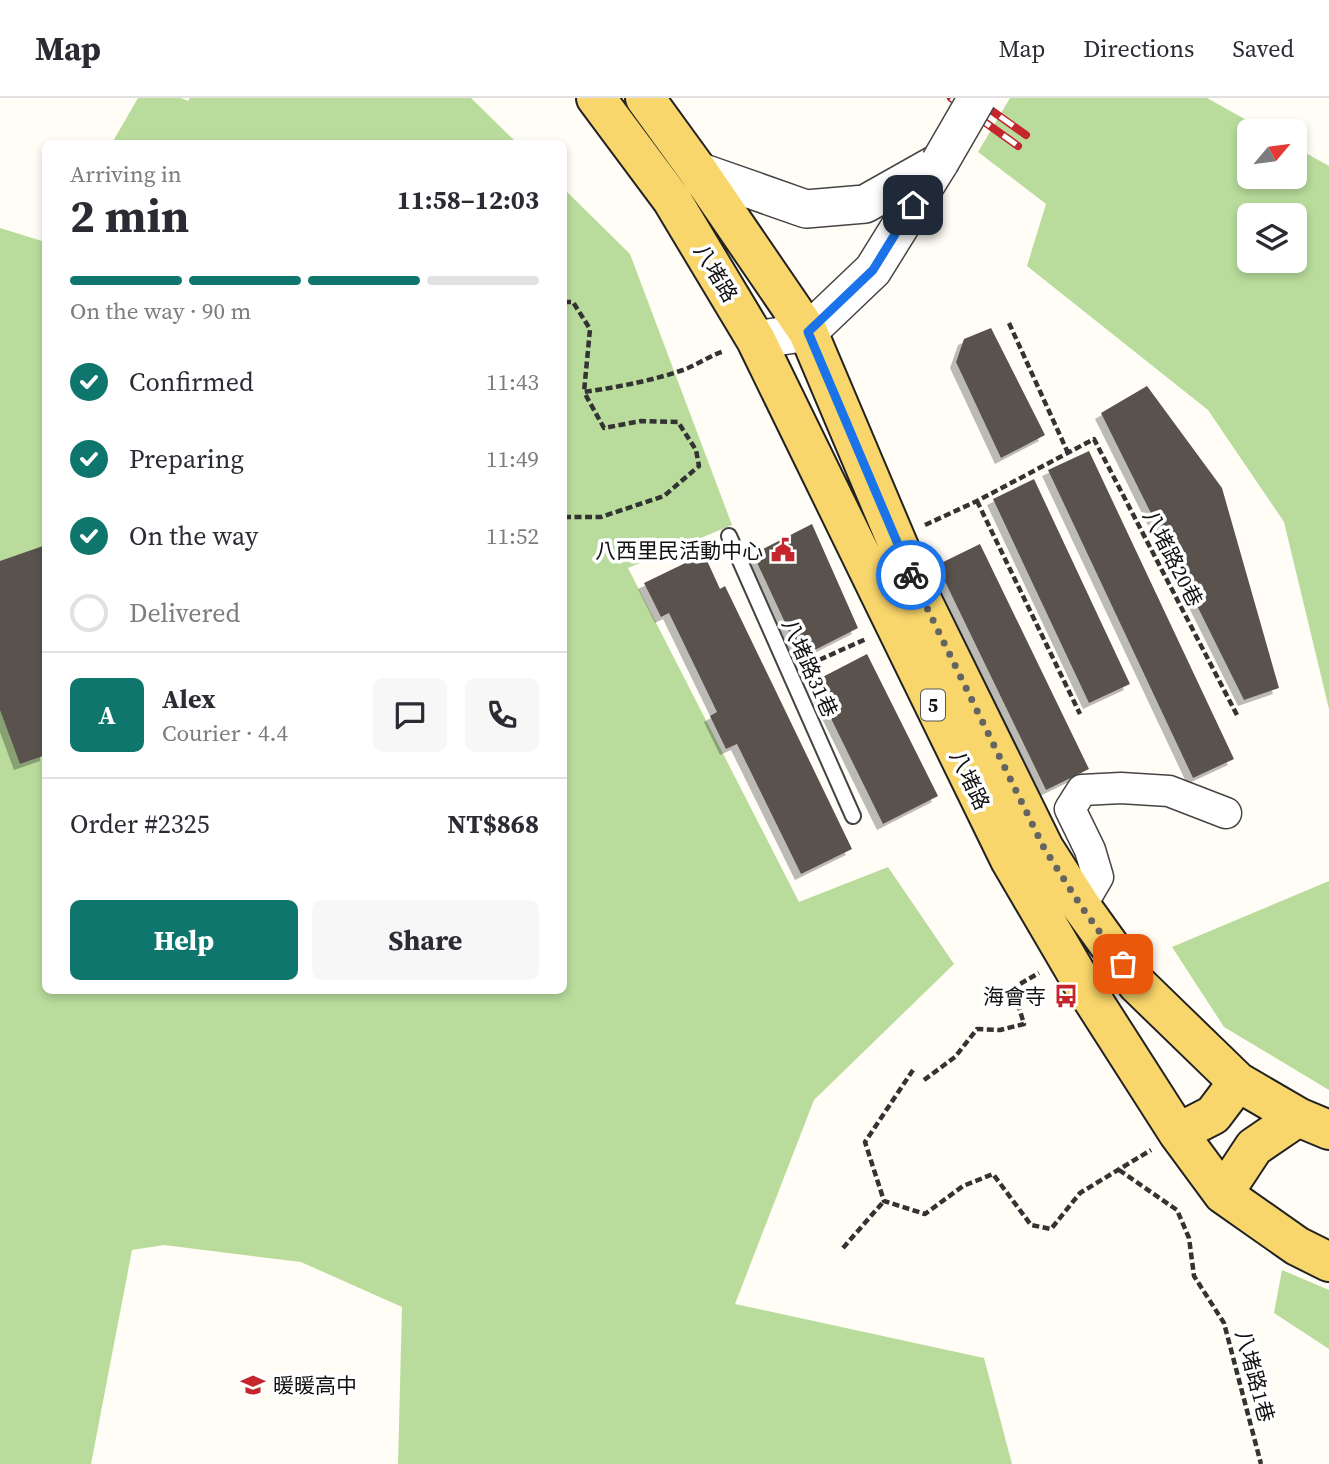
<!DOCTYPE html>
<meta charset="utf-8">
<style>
:root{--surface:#fff;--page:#f7f7f7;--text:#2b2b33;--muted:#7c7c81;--line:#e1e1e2;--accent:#0f766e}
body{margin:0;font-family:"Source Serif 4","Noto Sans TC",serif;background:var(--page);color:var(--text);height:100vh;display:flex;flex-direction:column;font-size:26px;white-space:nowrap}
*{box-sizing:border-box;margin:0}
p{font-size:23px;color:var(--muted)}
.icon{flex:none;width:38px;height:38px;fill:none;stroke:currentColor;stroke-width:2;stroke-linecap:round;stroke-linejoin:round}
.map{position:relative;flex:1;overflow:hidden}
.drawer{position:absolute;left:42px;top:42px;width:525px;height:854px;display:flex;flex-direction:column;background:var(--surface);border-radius:10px;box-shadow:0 4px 10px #0003}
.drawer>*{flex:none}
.needle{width:46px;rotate:61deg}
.tools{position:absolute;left:1237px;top:21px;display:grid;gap:14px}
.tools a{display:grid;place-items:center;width:70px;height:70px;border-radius:10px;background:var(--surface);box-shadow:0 4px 10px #0003;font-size:35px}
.pin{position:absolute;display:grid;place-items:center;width:60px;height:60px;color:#fff;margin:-30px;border-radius:14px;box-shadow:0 4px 10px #0006}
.courier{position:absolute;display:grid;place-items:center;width:70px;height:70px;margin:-35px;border:5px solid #1a73e8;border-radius:50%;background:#fff;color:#222;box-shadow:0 2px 9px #0007}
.overview em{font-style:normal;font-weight:700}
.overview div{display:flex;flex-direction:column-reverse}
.overview{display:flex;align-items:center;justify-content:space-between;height:119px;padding:0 28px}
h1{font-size:46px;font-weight:700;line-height:52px}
.bar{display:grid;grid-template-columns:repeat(4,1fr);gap:10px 7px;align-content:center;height:84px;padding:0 28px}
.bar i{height:9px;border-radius:5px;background:var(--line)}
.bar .active{background:var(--accent)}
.bar p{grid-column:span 4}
.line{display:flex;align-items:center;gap:18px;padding:0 28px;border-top:2px solid var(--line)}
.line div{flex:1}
.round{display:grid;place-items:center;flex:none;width:74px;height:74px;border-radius:10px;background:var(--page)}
ol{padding:0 28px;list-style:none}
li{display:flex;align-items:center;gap:21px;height:77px}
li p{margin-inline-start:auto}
li .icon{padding:7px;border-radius:50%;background:var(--accent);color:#fff;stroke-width:4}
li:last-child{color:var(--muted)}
li i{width:38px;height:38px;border:4px solid var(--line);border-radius:50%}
.action{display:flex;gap:14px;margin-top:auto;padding:14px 28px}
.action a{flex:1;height:80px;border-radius:10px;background:var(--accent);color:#fff;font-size:28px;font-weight:700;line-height:80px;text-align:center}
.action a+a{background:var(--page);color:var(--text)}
header{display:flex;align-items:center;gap:42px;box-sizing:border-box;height:98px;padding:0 35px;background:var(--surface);border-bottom:2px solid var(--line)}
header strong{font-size:33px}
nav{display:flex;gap:38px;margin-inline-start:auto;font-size:24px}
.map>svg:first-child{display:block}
.forest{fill:#b9dc9c;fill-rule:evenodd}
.building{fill:#5a524d;filter:url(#shadow)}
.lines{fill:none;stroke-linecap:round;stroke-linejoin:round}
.service-casing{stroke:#444;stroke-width:18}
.minor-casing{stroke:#444;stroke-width:33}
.tertiary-casing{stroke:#444;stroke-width:40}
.primary-casing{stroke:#222;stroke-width:42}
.path{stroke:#333;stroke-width:4.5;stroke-dasharray:7 3.5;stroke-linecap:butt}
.service{stroke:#fff;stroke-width:14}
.minor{stroke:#fff;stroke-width:30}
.tertiary{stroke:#fff;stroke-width:37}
.primary{stroke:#f9d66b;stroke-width:38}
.rail-casing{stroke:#c4262e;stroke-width:8}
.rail{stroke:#fff;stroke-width:5;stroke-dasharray:16;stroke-linecap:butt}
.tertiary-bridge-casing{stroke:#444;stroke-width:40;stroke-linecap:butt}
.tertiary-bridge{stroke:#fff;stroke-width:37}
.done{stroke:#646461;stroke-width:7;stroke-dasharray:0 12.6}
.route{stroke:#1a73e8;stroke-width:9}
.labels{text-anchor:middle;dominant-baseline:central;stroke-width:7;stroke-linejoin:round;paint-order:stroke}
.shield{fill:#fff;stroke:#585858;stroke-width:2}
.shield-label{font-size:19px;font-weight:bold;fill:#111}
.street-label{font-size:21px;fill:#111;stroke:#fff}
.poi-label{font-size:21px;fill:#111;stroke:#fff;text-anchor:end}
</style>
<header>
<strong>Map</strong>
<nav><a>Map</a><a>Directions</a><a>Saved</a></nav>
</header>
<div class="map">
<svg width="1329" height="1366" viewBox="0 0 1329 1366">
<defs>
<filter id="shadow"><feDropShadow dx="-6" dy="6" stdDeviation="0" flood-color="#0004"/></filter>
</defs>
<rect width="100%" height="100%" fill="#fffdf5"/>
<!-- forest -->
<path class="forest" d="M138,0H181L188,3L190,0H471L517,45H112Z
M1010,0H1207L1266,33H1250V79H1295V49L1329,68V611L1284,424L1208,312L1027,168L1046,106L978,54ZM1250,117H1295V163H1250Z
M564,91L630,156L732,427L628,470L799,804L888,769L954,866L814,1002L735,1206L984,1260L1012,1366H398L402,1209L301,1164L164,1147L132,1152L91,1366H0V130L45,144L46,892H564Z
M1329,783V992L1224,929L1172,849Z
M1282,1172L1329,1192V1251L1274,1215Z"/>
<!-- building -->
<path class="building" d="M991,230L1045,337L1001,360L956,264L964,241Z
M1147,288L1222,390L1279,590L1244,602L1101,315Z
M1089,353L1234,661L1193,680L1048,372Z
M1034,381L1130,586L1089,605L993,401Z
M812,426L858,530L801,559L753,456Z
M980,446L1089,671L1046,692L937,467Z
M46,447V657L20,666L0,612V463Z
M704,456L720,491L725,488L852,751L801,776L737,646L726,651L710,618L717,614L669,515L661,519L644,485Z
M867,556L938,698L883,726L813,584Z"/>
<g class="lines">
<!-- service casing -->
<g class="service-casing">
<path id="service" d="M729,438L853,718"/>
</g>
<!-- minor casing -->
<g class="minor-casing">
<path id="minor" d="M1081,808L1098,779L1090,752L1070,711L1082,692L1121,690L1169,693L1226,715"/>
</g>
<!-- tertiary casing -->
<g class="tertiary-casing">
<path id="tertiary" d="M698,73L806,111L865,106L936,66
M756,242L808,234L873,172L940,64"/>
</g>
<!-- primary casing -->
<g class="primary-casing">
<path id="primary" d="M596,0L672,102L756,242L1010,762L1082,885L1178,1035L1223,1096L1297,1148L1329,1164
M645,0L698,73L808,234L918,494L1044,750L1081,808L1137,886L1238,984L1298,1019L1329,1032
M1178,1035L1213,1017L1238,984
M1223,1096L1254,1049L1298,1019"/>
</g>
<!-- path -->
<path class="path" d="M564,204H573L590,231L584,294C618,289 651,283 683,272C697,267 709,258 724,253
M1009,225L1068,355
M977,403L1080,616
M564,419H601L664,398L699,368L696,352L678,324L641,323L604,330L584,294
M925,427L977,403L1094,341L1238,619
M810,566L866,541
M913,972L865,1044L884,1103L925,1116L963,1088L993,1076L1031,1127L1051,1131L1080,1095L1151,1052
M924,982L955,959L977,931L1000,932L1024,926L1013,890L1039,875
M1119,1072L1177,1112L1189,1140L1194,1178L1224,1225L1261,1366
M843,1150L884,1103"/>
<!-- service -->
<use href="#service" class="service"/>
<!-- minor -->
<use href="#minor" class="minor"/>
<!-- tertiary -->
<use href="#tertiary" class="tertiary"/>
<!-- primary -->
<use href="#primary" class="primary"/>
<!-- rail casing -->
<g class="rail-casing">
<path id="rail" d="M951,0L1018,48
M974,0L1026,37"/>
</g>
<!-- rail -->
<use href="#rail" class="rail"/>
<!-- tertiary-bridge casing -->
<g class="tertiary-bridge-casing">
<path id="tertiary-bridge" d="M940,64L977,0"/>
</g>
<!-- tertiary-bridge -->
<use href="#tertiary-bridge" class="tertiary-bridge"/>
</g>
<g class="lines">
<!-- done -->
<path class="done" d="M911,477L1044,750L1081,808L1123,866"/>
<!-- route -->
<path class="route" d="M911,477L808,234L873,172L913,107"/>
</g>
<!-- icons -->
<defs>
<g id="civic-bare" transform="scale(1.89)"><path d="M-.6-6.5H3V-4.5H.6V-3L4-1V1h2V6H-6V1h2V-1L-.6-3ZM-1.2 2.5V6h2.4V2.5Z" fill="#c4262e" stroke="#fff" stroke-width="2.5" paint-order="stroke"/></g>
<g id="bus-bare" transform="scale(1.89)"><path d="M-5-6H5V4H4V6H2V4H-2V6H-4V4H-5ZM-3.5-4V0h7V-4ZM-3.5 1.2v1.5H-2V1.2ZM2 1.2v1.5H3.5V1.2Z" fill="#c4262e" stroke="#fff" stroke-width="2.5" paint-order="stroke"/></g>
<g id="school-bare" transform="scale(1.89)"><path d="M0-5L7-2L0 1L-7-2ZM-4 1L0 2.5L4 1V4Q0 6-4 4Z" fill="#c4262e" stroke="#fff" stroke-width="2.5" paint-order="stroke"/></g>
</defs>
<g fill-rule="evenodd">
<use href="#civic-bare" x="783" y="452"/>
<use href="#bus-bare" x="1066" y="898"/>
<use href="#school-bare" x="253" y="1287"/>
</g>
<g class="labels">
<!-- shield labels -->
<rect class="shield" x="921" y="591.5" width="24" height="31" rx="5"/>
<g class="shield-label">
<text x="933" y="607">5</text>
</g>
<!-- street labels -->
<g class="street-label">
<text transform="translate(716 175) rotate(59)">八堵路</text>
<text transform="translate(1173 460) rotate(63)">八堵路20巷</text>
<text transform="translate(810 570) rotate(66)">八堵路31巷</text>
<text transform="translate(970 682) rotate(64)">八堵路</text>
<text transform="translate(1255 1278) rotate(75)">八堵路1巷</text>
</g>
<!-- poi labels -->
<g class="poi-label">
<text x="763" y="452">八西里民活動中心</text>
<text x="1046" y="898">海會寺</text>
<text x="273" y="1287" text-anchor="start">暖暖高中</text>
</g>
</g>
</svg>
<div class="tools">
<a><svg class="needle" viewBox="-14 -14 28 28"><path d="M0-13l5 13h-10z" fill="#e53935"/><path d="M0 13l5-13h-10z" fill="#7c7c81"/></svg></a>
<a><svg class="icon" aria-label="layers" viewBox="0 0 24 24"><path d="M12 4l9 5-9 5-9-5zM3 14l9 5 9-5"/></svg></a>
</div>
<div class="pin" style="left:1123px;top:866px;background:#ea580c"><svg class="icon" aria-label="bag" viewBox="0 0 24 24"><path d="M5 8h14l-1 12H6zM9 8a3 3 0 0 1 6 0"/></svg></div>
<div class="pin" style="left:913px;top:107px;background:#1f2937"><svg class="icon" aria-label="home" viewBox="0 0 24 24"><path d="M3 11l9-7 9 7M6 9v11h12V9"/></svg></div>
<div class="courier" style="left:911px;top:477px"><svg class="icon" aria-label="bike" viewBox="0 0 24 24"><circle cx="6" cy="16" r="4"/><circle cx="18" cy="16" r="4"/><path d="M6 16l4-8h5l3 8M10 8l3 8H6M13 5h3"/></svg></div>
<section class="drawer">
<div class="overview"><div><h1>2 min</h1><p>Arriving in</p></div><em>11:58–12:03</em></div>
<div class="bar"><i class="active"></i><i class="active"></i><i class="active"></i><i></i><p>On the way · 90 m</p></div>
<ol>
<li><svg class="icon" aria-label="check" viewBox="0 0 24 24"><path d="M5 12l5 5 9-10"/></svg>Confirmed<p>11:43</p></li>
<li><svg class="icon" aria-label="check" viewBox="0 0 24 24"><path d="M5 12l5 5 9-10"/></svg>Preparing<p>11:49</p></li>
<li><svg class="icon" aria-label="check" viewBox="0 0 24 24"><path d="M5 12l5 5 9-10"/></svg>On the way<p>11:52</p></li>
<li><i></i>Delivered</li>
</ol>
<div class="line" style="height:126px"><b class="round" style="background:var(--accent);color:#fff">A</b><div><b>Alex</b><p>Courier · 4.4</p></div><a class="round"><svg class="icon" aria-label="chat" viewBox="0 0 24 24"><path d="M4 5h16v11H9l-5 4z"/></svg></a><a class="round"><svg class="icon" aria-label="phone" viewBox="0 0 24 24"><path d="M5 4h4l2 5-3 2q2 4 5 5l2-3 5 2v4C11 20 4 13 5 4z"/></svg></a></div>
<div class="line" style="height:91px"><div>Order #2325</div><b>NT$868</b></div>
<div class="action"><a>Help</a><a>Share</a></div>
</section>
</div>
